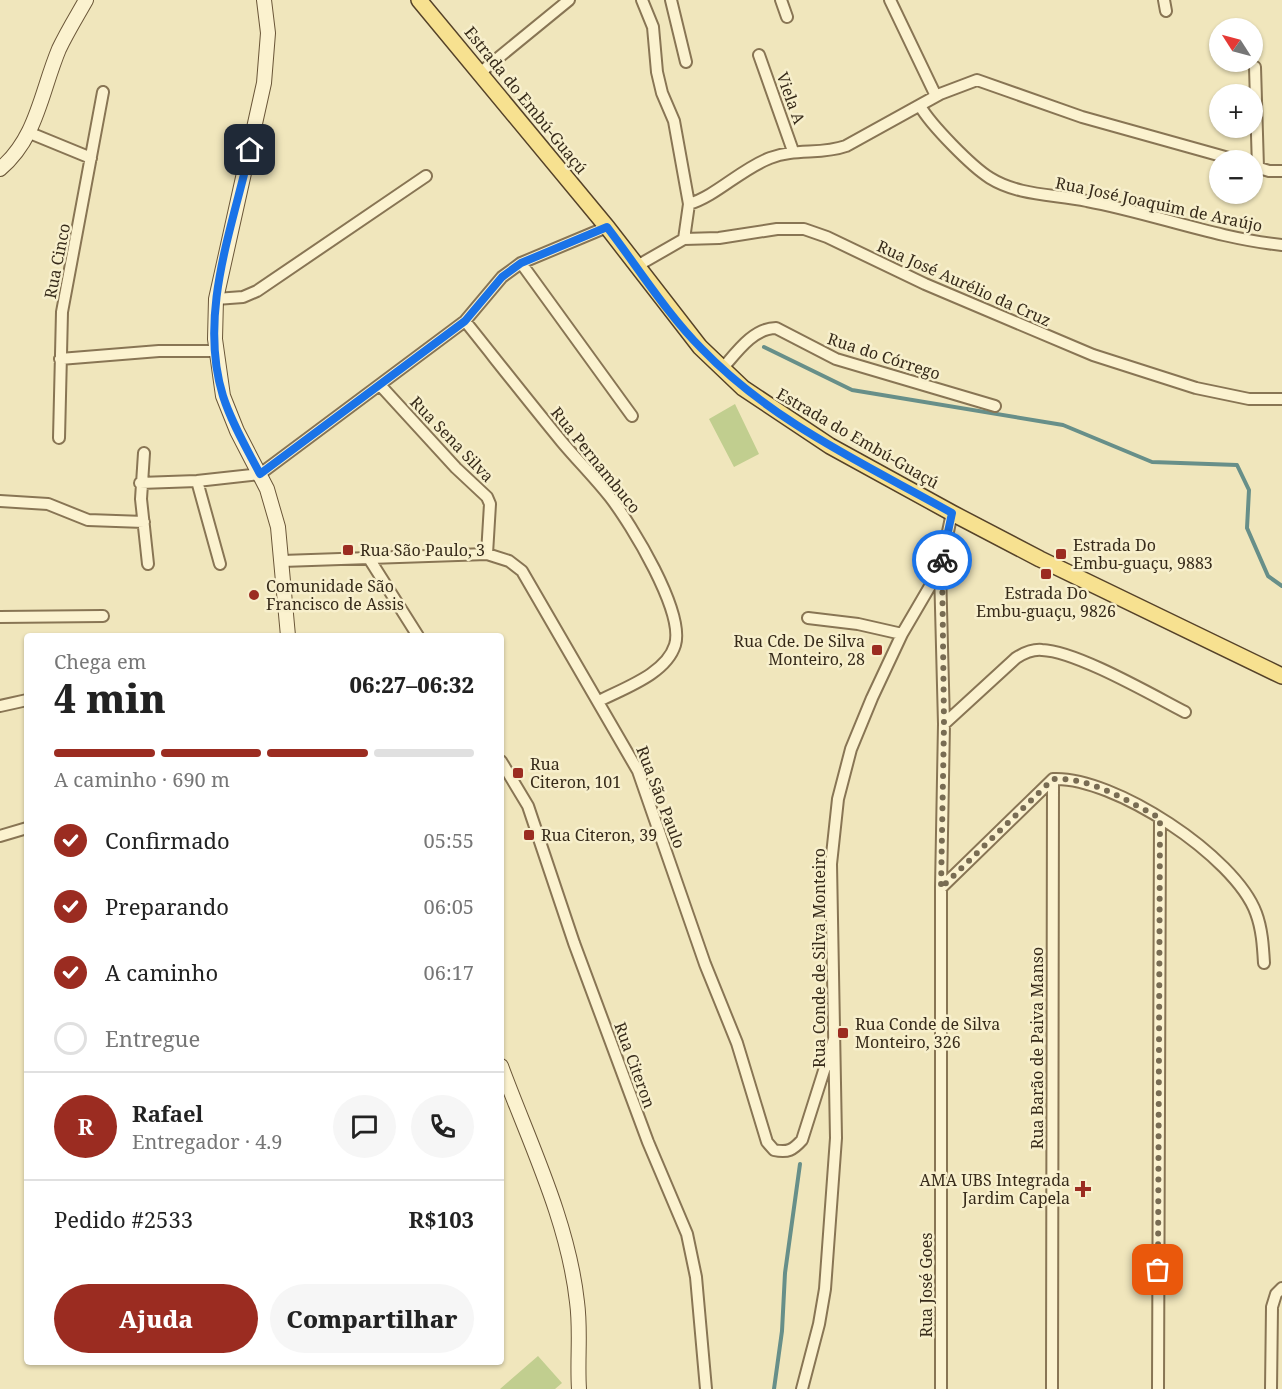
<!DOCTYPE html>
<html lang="pt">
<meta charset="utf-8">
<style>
:root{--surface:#fff;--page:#f6f6f6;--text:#222;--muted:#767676;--line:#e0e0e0;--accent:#9b2c21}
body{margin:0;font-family:"Noto Serif",serif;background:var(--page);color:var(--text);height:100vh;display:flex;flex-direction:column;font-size:22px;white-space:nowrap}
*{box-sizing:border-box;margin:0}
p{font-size:20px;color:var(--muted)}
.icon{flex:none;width:33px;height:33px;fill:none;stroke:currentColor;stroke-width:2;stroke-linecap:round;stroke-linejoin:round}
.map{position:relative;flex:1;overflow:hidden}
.drawer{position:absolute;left:24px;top:633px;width:480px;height:732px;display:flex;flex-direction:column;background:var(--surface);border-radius:6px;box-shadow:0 2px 4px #0004}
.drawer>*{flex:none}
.needle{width:39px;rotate:306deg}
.buttons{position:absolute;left:1209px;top:18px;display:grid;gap:12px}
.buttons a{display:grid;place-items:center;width:54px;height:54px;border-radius:50%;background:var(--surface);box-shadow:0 2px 4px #0004;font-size:30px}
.pin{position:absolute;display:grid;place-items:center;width:51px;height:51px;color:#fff;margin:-26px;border-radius:12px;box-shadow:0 3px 9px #0006}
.courier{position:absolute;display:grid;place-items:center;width:60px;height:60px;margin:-30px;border:4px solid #1a73e8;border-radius:50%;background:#fff;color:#222;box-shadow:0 2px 8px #0007}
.headline em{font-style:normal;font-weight:800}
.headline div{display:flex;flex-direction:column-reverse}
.headline{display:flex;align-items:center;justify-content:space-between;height:102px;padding:0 30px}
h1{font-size:39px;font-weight:800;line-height:45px}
.bar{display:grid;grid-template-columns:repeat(4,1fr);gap:9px 6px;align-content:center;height:72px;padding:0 30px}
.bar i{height:8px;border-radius:4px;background:var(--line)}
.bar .current{background:var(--accent)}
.bar p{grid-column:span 4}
.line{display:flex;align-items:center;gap:15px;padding:0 30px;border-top:2px solid var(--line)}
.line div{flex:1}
.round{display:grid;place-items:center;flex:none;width:63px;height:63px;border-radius:32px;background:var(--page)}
ol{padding:0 30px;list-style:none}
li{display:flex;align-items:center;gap:18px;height:66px}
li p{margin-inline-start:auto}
li .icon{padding:6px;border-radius:50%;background:var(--accent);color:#fff;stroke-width:4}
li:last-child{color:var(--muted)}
li i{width:33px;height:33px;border:3px solid var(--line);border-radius:50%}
.action{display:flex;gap:12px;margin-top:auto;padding:12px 30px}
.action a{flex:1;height:69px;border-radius:36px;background:var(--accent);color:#fff;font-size:24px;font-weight:800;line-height:69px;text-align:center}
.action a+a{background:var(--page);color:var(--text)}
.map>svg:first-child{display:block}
.green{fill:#c1ce8f}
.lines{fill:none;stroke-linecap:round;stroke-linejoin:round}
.stream{stroke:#678f89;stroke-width:4}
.street-casing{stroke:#887554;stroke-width:14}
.secondary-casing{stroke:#6a5638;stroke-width:16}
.primary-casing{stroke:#554229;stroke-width:18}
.street{stroke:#fbf2cf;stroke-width:10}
.secondary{stroke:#fbf2cf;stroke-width:14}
.primary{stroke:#f7e190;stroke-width:15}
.done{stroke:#786c53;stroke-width:6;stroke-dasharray:0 10.8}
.route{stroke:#1a73e8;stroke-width:8}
.poi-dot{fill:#9b2c21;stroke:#f7efcc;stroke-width:2}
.labels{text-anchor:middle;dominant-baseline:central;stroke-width:5;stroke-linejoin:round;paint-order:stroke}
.street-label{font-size:16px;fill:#372b1a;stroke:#f7efcc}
.poi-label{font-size:16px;fill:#372b1a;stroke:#f7efcc;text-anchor:start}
</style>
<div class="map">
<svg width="1282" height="1389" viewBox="0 0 1282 1389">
<rect width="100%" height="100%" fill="#f0e6bc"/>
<!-- green -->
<path class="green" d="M735,404L759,454L734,467L709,419Z
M538,1356L562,1383L555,1389H500Z"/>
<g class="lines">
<!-- stream -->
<path class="stream" d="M764,347L852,390L1063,425L1152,462L1237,465L1249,490L1247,528L1268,576L1282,586
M774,1389L782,1331L785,1273L800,1164"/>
<!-- street casing -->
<g class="street-casing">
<path id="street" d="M642,0L653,27L657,72L662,93L674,121L689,204L684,239
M671,0L686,62
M781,0L787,17
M890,0L936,96
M1164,0L1166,11
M759,55L793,151
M1255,67L1258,168
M481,72L569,0
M920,106C931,125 971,166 990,178C1019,196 1054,194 1087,201C1152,213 1215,238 1282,245
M30,133L91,158
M1253,166L1269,171H1282
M689,204C716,196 741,169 770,158C795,148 821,155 846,146L940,94L977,80L1082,117L1236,160
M521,263L632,416
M637,266L684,239L719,238L777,229H804L827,237L925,284L1093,355L1196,388L1249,399H1282
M216,299L243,297L257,291L426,176
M465,321C497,361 529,402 562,442C578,461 595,478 610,497C631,524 685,612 675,645C666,674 624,688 599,701
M60,359L159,351H215
M722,369C736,353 753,328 776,328L836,359L995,406
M380,385L456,468L487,497L490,504L487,554
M59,438L62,312L103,92
M144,453L141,499L148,564
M197,481L220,564
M140,483L197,481L260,474L465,321L502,277L521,263L607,227
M0,501L48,504L88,520L144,522
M370,560L418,636
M282,561L487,554L509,561L522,571L638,771L705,964L737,1043L767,1142L774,1150C788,1153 793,1150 802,1140L834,1039
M940,569L944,724L941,888V1389
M0,617L103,616
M808,618L858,624L902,634
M0,706L27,700
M944,724L1016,658C1024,653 1032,649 1042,650C1076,651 1152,695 1185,712
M501,761L528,806L574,943L648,1142L687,1234L696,1277L706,1389
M0,836L27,828
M941,888L1053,779C1113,776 1235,856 1256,913C1262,929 1263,946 1264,963
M802,1389L819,1324L825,1289L836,1138L831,864L838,799L851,749L872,698L902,634L940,569L952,513
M1052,1389L1053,779
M1158,1389L1160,818
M1271,1389L1272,1307L1276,1294L1282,1288"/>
</g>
<!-- secondary casing -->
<g class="secondary-casing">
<path id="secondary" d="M264,0L268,33L264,83L216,299L215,339L223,396L237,431L267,489L278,527L288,636
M0,169C37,138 41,92 59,49C67,32 77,16 86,0
M501,1066C529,1142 568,1220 577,1302C581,1331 577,1360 579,1389"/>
</g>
<!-- primary casing -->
<g class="primary-casing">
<path id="primary" d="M419,0L607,227L700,347L743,388L830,446L952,513L1040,559L1282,676"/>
</g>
<!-- street -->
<use href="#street" class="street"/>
<!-- secondary -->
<use href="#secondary" class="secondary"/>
<!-- primary -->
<use href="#primary" class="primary"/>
</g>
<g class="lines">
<!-- done -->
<path class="done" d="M942,560L944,724L941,888L1053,779C1091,777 1127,801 1160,818L1158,1270"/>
<!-- route -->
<path class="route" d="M250,150C232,229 198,315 223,396C232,424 247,449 260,474L465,321L502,277L521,263L607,227C637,266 667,314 702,349C772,422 865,464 952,513L942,560"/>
</g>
<!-- markers -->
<g class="poi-dot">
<rect x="342" y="544" width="12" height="12" rx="3"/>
<rect x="1055" y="548" width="12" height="12" rx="3"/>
<rect x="1040" y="568" width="12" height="12" rx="3"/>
<circle cx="254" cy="595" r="6"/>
<rect x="871" y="644" width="12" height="12" rx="3"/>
<rect x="512" y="767" width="12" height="12" rx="3"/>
<rect x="523" y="829" width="12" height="12" rx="3"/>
<rect x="837" y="1027" width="12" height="12" rx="3"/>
<path d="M1080 1180h6v6h6v6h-6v6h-6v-6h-6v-6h6z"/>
</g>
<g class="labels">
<!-- street labels -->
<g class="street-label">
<text transform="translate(791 98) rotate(70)">Viela A</text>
<text transform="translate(526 100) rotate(51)">Estrada do Embú-Guaçú</text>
<text transform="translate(1159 204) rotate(12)">Rua José Joaquim de Araújo</text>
<text transform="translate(57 261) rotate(-79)">Rua Cinco</text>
<text transform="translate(964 283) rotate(24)">Rua José Aurélio da Cruz</text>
<text transform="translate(884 356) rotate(18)">Rua do Córrego</text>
<text transform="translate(858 438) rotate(30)">Estrada do Embú-Guaçú</text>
<text transform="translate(452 439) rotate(46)">Rua Sena Silva</text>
<text transform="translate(596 460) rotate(51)">Rua Pernambuco</text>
<text transform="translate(661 797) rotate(69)">Rua São Paulo</text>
<text transform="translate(819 958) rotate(-90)">Rua Conde de Silva Monteiro</text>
<text transform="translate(1037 1048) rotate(-90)">Rua Barão de Paiva Manso</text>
<text transform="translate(635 1065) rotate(70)">Rua Citeron</text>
<text transform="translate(926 1285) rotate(-90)">Rua José Goes</text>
</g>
<!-- poi labels -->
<g class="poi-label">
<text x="1073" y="545">Estrada Do<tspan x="1073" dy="18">Embu-guaçu, 9883</tspan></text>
<text x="360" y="550">Rua São Paulo, 3</text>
<text x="266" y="586">Comunidade São<tspan x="266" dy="18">Francisco de Assis</tspan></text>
<text x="1046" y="593" text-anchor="middle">Estrada Do<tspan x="1046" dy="18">Embu-guaçu, 9826</tspan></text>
<text x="865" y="641" text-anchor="end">Rua Cde. De Silva<tspan x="865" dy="18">Monteiro, 28</tspan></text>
<text x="530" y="764">Rua<tspan x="530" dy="18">Citeron, 101</tspan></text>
<text x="541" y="835">Rua Citeron, 39</text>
<text x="855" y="1024">Rua Conde de Silva<tspan x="855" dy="18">Monteiro, 326</tspan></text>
<text x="1070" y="1180" text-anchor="end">AMA UBS Integrada<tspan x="1070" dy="18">Jardim Capela</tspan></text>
</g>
</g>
</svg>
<div class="buttons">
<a><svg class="needle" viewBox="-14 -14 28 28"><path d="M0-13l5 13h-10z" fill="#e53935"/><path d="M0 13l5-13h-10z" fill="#767676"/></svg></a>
<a>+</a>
<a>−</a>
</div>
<div class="pin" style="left:1158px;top:1270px;background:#ea580c"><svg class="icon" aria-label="bag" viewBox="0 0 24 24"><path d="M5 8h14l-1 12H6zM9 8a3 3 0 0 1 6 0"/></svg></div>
<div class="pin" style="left:250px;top:150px;background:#1f2937"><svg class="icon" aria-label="home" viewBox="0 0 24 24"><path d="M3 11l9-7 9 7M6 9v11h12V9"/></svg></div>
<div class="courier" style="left:942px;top:560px"><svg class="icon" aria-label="bike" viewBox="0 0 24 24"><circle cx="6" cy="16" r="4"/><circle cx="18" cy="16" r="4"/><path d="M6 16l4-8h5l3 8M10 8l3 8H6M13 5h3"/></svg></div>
<section class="drawer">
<div class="headline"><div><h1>4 min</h1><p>Chega em</p></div><em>06:27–06:32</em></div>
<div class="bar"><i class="current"></i><i class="current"></i><i class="current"></i><i></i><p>A caminho · 690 m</p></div>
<ol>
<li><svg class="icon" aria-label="check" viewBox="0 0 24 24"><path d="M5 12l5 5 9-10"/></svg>Confirmado<p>05:55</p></li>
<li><svg class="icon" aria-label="check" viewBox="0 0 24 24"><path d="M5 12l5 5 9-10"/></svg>Preparando<p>06:05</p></li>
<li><svg class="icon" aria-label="check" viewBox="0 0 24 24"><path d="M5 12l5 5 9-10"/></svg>A caminho<p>06:17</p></li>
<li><i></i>Entregue</li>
</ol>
<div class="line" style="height:108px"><b class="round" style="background:var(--accent);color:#fff">R</b><div><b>Rafael</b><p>Entregador · 4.9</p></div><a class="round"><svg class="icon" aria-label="chat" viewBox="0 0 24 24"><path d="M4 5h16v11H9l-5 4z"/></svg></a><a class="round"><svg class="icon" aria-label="phone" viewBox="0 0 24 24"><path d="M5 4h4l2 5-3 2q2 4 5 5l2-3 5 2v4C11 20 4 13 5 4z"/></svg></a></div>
<div class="line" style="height:78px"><div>Pedido #2533</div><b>R$103</b></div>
<div class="action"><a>Ajuda</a><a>Compartilhar</a></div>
</section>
</div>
